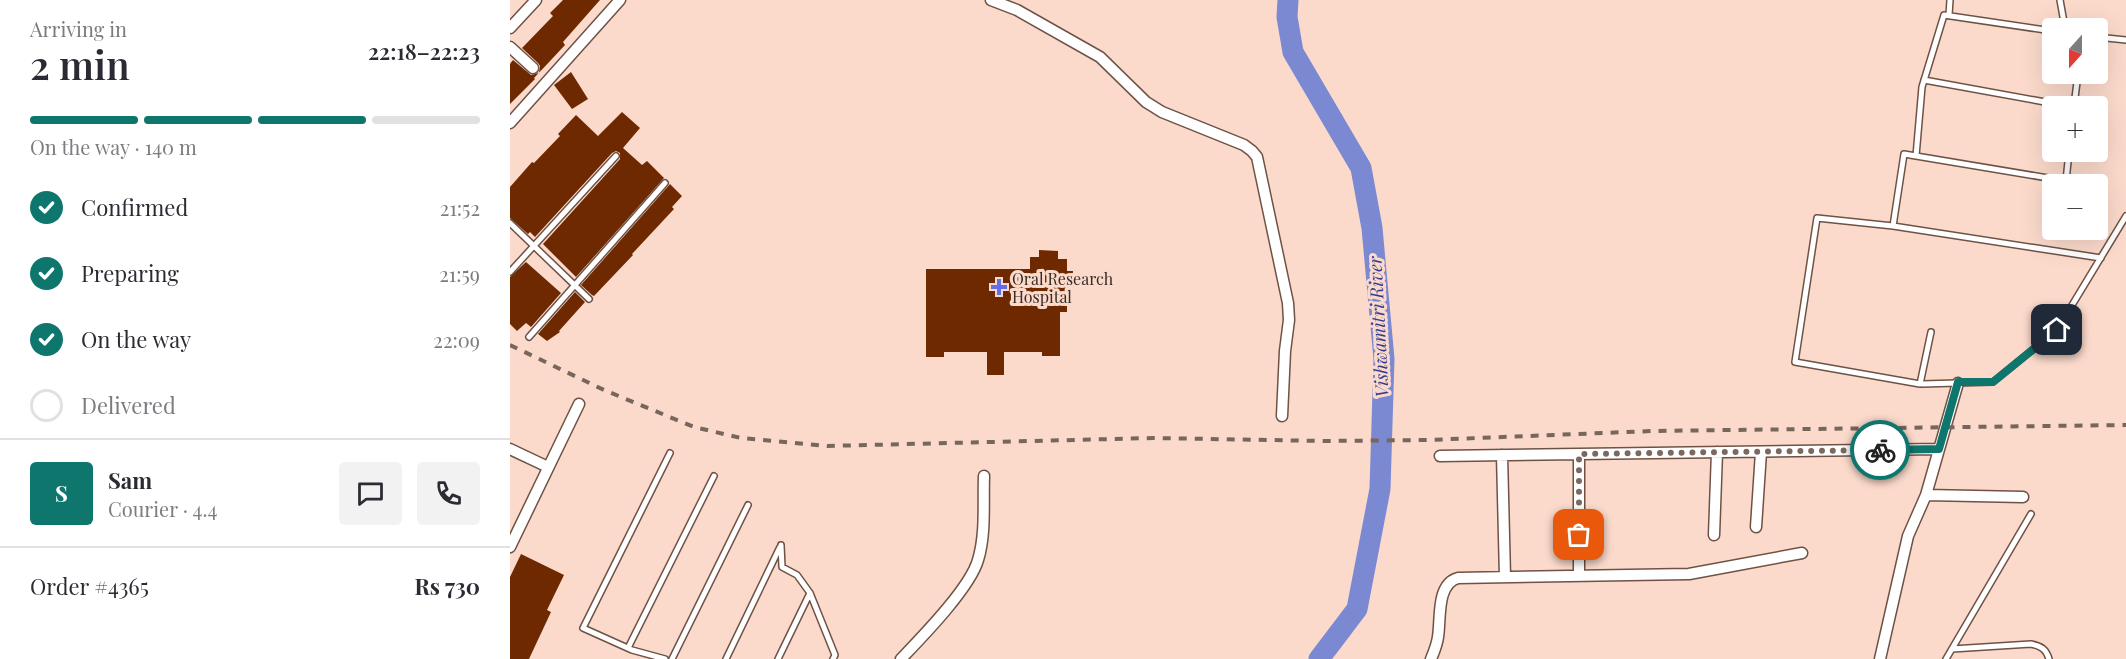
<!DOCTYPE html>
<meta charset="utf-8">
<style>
:root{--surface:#fff;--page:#f2f2f3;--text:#2b2b33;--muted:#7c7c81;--line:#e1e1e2;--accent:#0f766e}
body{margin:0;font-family:"Playfair Display",serif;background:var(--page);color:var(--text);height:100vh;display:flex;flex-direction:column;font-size:22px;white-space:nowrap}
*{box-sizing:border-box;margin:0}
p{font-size:20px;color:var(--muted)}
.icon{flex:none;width:33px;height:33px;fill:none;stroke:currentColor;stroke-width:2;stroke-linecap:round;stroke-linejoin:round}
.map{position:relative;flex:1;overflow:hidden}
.drawer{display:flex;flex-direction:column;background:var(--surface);width:510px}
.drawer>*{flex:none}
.needle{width:39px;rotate:201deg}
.tools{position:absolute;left:1532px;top:18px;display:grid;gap:12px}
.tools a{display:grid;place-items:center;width:66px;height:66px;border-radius:6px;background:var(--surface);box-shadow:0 6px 24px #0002;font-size:30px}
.pin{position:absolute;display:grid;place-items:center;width:51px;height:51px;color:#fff;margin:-26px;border-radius:12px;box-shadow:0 3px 9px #0006}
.courier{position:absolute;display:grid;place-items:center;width:60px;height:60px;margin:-30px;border:4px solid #0f766e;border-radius:50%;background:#fff;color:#222;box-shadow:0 2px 8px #0007}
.overview em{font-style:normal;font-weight:600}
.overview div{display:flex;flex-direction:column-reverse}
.overview{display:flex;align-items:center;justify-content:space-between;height:102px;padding:0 30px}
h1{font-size:39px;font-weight:600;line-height:45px}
.bar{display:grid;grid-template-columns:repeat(4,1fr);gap:9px 6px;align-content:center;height:72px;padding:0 30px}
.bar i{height:8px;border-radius:4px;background:var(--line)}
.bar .current{background:var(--accent)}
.bar p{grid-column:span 4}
.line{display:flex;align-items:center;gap:15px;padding:0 30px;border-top:2px solid var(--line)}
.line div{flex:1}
.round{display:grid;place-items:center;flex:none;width:63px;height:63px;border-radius:6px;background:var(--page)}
ol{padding:0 30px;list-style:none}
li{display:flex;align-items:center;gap:18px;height:66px}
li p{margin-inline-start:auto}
li .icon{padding:6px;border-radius:50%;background:var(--accent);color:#fff;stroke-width:4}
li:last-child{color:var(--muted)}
li i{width:33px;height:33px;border:3px solid var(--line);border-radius:50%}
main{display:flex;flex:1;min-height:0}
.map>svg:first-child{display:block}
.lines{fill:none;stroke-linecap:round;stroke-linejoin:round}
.river{stroke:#7a89d1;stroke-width:21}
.building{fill:#6e2900}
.lane-casing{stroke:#6e5246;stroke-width:8}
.street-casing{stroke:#6e5246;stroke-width:13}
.lane{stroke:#fff;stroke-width:5}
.street{stroke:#fff;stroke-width:10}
.rail{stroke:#78655c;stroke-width:4;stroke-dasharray:8 8;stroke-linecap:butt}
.done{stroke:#7c685f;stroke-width:6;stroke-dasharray:0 10.8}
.route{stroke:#0f766e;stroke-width:8}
.poi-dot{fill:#5f6fe7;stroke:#fbdacb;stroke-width:2}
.labels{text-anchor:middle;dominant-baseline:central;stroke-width:6;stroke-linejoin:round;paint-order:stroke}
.poi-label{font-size:16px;fill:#372b25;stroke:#fbdacb;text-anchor:start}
.water-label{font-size:18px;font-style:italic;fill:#333c91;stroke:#fbdacb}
</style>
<main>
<section class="drawer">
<div class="overview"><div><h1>2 min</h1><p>Arriving in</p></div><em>22:18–22:23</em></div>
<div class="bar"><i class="current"></i><i class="current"></i><i class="current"></i><i></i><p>On the way · 140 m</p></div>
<ol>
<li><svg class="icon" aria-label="check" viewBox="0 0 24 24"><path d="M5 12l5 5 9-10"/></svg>Confirmed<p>21:52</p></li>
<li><svg class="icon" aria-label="check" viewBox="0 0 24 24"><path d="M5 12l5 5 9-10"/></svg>Preparing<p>21:59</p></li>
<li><svg class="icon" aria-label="check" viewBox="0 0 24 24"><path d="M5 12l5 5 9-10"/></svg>On the way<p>22:09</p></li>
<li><i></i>Delivered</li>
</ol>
<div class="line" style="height:108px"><b class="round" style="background:var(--accent);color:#fff">S</b><div><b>Sam</b><p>Courier · 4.4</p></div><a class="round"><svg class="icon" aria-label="chat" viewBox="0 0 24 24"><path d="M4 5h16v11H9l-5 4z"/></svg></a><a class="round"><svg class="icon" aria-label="phone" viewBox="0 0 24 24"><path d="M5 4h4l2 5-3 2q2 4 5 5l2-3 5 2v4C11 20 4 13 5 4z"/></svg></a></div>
<div class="line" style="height:78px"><div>Order #4365</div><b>Rs 730</b></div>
</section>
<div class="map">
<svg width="1616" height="659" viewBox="0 0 1616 659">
<rect width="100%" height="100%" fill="#fbdacb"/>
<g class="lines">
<!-- river -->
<path class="river" d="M778,0L777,17L783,52L851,168L862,228L874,359L870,489L847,609L809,659"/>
</g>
<!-- building -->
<path class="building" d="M53,0H90L53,42L55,45L41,60L24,78L25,79L0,104V64L3,60L21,75L29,73L30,66L28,63L12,48L43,16L40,13Z
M61,72L78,99L62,109L44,85Z
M112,112L130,128L113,148L132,165L137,161L154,178L66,277L33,244L110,159V153L106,151L102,153L25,237L20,232L18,234L0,218V187L22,162L24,163L50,136L48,134L66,115L88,136Z
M160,184L172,196L162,207L164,209L122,254L123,255L84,296L82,295L71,285Z
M529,250L548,251V259H557V271H563L562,285H557V312H550V356H532V352H494V375H477V352H434V357H416V269H520V257H529Z
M16,262L51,293L21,327L16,323L7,331L0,324V277Z
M65,292L75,302L49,331L50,332L37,341L28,334Z
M11,554L54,575L37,610L41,612L19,659H0V577Z"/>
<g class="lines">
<!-- lane casing -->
<g class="lane-casing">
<path id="lane" d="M1550,0L1555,28
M1439,15L1440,0
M1587,37L1616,40
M1414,80L1557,106
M1564,106L1568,74
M1559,152L1556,181L1394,154L1383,226L1591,258
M1406,156L1412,87L1434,15L1542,31
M0,223L79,299
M1383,226L1307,218L1285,362L1410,384L1421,332
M0,272L106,156
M19,337L155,183
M1412,384L1483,382L1547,330L1616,216
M271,545L272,567L287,575L300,593L325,655L323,659
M118,648L204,476
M1442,649L1521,644C1531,646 1536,649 1539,659
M155,659L122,650L73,628L160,453
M162,659L238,505
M216,659L270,547
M268,659L300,593
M1436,659L1521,514"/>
</g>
<!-- street casing -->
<g class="street-casing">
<path id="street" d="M481,0L507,10L590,57L636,102L652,112L734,145L742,151L747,157L778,303L779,320L775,351L772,416
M0,28L26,0
M0,47L23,68
M0,123L110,0
M0,449L38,467
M1069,454V576
M992,455L995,577
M930,456L1429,449
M1416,495L1448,383
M1246,527L1251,452
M1204,535L1207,452
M0,547L69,404
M391,659C412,637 460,588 468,560C476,534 473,503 474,476
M921,659C924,652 927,644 928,637C931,619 926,584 948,578L1179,574L1292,553
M1370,659L1398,536L1416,495L1513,497"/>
</g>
<!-- lane -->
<use href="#lane" class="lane"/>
<!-- street -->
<use href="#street" class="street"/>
<!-- rail -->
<path class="rail" d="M0,345L94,390L184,427L231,438L317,446L644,438L815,441L918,440L1142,431L1616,425"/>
</g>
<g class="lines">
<!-- done -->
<path class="done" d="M1069,535V454L1370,450"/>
<!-- route -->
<path class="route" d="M1370,450L1429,449L1448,382H1483L1547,330"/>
</g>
<!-- markers -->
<path class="poi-dot" d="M486 278h6v6h6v6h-6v6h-6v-6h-6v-6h6z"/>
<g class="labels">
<!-- poi labels -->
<g class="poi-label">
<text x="502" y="278">Oral Research<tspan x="502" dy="18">Hospital</tspan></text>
</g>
<!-- water labels -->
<g class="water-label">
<text transform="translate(868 327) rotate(-93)">Vishwamitri River</text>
</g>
</g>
</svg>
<div class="tools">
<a><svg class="needle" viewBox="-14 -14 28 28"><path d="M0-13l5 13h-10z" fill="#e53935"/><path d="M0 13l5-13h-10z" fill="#7c7c81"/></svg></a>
<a>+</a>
<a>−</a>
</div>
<div class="pin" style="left:1069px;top:535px;background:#ea580c"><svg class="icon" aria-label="bag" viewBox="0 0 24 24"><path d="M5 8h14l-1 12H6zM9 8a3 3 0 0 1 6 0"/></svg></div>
<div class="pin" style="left:1547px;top:330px;background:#1f2937"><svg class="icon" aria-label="home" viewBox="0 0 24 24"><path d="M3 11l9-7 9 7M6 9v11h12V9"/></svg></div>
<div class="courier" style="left:1370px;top:450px"><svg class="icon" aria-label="bike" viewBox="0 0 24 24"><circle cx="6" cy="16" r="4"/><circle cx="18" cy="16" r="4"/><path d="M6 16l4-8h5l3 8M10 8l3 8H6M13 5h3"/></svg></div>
</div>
</main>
